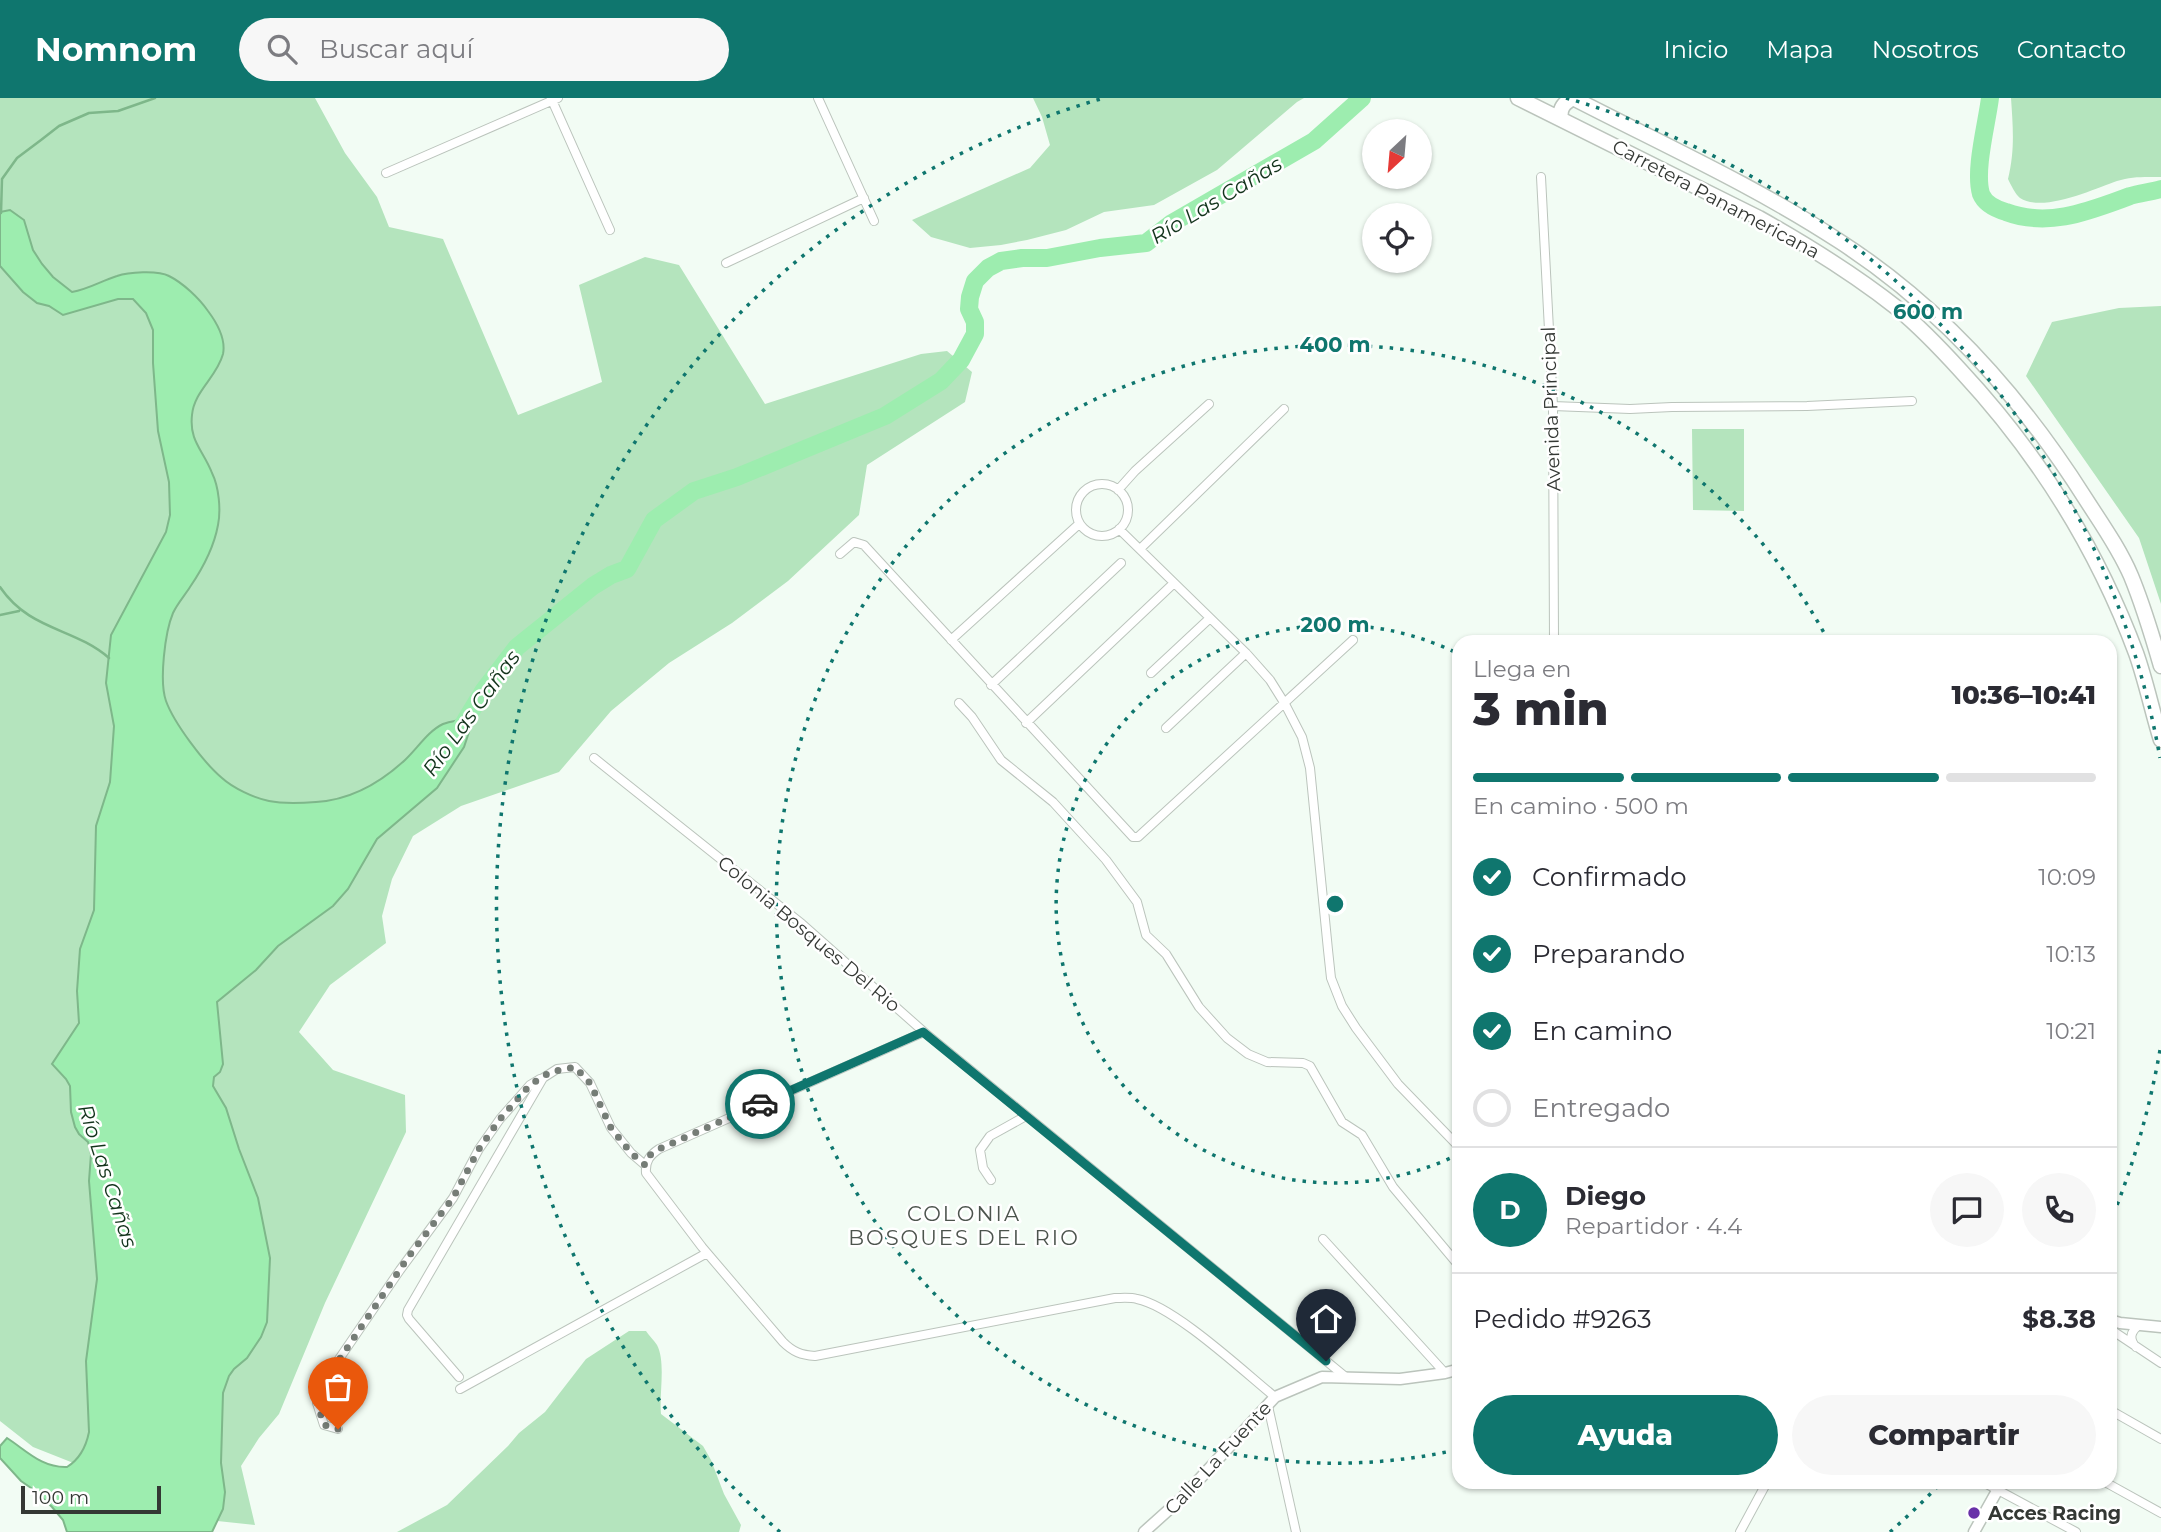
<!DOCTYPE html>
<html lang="es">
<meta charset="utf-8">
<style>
:root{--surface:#fff;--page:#f7f7f7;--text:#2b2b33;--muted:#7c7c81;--line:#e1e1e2;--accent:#0f766e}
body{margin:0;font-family:Montserrat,sans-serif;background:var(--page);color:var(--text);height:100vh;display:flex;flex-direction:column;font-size:26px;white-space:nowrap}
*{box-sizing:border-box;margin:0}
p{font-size:23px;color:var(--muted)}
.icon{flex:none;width:38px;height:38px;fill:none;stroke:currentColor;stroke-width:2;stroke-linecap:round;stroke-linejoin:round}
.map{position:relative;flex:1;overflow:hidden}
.sheet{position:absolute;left:1452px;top:537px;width:665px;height:854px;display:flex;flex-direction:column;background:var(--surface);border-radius:21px;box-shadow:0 2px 5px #0004}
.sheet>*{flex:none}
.needle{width:46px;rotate:206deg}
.fabs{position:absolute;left:1362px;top:21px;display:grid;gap:14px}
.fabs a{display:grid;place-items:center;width:70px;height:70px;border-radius:50%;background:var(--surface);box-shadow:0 2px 5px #0004;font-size:35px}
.scale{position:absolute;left:21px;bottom:18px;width:140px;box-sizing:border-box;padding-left:7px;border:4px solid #343834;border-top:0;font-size:19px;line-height:24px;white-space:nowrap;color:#343834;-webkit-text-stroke:5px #fff;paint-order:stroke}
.pin{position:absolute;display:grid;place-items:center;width:60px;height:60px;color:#fff;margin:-72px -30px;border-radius:50% 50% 50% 0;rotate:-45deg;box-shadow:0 0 7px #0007}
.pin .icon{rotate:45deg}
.courier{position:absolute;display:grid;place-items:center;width:70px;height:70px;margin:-35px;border:5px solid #0f766e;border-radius:50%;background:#fff;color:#222;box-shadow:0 2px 9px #0007}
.head em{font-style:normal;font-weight:800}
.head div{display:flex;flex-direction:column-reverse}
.head{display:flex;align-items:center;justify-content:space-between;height:119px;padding:0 21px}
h1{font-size:46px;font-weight:800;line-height:52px}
.bar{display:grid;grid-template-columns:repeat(4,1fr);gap:10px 7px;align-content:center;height:84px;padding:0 21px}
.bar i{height:9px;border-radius:5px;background:var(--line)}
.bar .selected{background:var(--accent)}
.bar p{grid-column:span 4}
.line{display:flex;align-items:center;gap:18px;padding:0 21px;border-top:2px solid var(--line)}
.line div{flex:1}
.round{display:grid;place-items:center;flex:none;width:74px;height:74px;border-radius:37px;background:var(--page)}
ol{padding:0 21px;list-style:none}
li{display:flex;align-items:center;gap:21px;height:77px}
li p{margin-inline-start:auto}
li .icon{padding:7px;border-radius:50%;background:var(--accent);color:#fff;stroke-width:4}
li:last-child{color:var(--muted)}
li i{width:38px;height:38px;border:4px solid var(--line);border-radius:50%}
.cta{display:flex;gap:14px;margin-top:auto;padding:14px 21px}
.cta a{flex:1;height:80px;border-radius:42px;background:var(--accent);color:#fff;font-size:28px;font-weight:800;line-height:80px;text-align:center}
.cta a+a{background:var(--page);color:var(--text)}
header{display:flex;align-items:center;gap:42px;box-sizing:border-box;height:98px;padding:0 35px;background:var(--accent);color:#fff}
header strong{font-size:33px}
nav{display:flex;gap:38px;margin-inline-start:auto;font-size:24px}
.search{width:490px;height:63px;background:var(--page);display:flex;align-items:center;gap:18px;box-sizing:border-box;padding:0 24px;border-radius:38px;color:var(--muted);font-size:26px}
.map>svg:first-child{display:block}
.green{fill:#b4e4bd}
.water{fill:#9dedaf;stroke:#7eb78a;stroke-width:2}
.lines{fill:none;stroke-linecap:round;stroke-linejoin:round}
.stream{stroke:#7eb78a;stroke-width:2.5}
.river{stroke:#9dedaf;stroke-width:18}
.street-casing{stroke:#bbc4bc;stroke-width:10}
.secondary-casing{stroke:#bbc4bc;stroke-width:13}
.highway-casing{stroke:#bbc4bc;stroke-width:17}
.street{stroke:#fff;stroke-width:8}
.secondary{stroke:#fff;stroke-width:10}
.highway{stroke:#fff;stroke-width:14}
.done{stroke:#767d77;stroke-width:7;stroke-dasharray:0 12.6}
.route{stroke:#0f766e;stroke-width:9}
.ring{fill:none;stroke:#0f766e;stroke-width:3.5;stroke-dasharray:3.5 7}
.poi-dot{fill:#6831a8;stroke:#fff;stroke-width:2.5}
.labels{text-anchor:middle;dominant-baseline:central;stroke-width:5;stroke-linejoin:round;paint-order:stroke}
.street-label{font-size:19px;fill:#343834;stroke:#fff}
.poi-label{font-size:19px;font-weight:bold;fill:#343834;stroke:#fff;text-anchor:start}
.water-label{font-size:21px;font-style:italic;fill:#12331b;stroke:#fff}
.neighbourhood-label{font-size:21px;letter-spacing:2px;fill:#4c544d;stroke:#fff}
.centre{fill:#0f766e;stroke:#fff;stroke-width:3.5}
.ring-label{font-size:21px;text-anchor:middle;font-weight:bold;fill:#0f766e;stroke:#fff;stroke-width:5;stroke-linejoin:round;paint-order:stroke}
</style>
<header>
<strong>Nomnom</strong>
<div class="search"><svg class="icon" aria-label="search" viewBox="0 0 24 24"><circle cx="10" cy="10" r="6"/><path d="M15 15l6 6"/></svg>Buscar aquí</div>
<nav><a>Inicio</a><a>Mapa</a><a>Nosotros</a><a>Contacto</a></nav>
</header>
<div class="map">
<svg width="2161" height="1434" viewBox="0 0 2161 1434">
<rect width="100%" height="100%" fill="#f2fcf4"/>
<!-- green -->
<path class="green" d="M0,0H315L345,55L377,99L389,129L443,141L518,317L602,284L579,187L645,159L679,167L765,306L921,256L947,253L972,274L965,304L867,367L859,417L788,483L732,525L669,565L611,613L559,674L461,708L413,738L392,781L382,818L386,845L330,887L299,934L333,972L405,997L406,1034L325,1205L279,1316L259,1340L241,1368L255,1427L161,1417L81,1368L33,1349L0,1323Z
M1033,0H1304L1297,4L1217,72L1154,107L1104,114L1066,132L1027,142L1001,147L970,150L931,139L912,122L1030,70L1050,47L1042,19Z
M2011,0H2161V79C2146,79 2132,78 2117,83C2094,91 2043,115 2020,100C2015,96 2011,87 2008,81C2015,52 2013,30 2011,0Z
M2161,208V506L2139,440L2026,278L2052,224L2119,210Z
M1692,331H1744V413L1693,412Z
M629,1233H646C649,1238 654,1242 657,1247C666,1264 659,1296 661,1316L703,1348L711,1362L724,1396L741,1427L739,1434H397L447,1407L508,1348L519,1335L545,1314L586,1261Z"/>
<!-- water -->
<path class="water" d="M10,112L24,122L33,152L42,166L53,179L72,194C89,191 101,183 117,178C128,174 158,172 169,178C183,185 199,200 208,213C217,225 226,241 223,256C217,279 194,293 192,317C189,343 203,352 212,375C219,389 221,412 218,427C214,449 203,470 190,489C185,497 177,506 173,515C165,534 159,583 166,603C174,625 204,665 222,680C233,690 254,700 269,703C284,706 302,705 316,704C351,702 380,685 405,662C417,651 428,633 443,626C448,624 454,623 459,622L469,634L464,649L437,690L377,741L348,791L333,808L278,848L256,872L217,904L223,966L220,974L214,979L213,988L226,1010L239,1051L258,1100L270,1160L267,1224L261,1239L247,1260L234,1271L229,1278L223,1295L221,1365L225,1394L223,1411L212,1434H67L63,1422L52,1409L34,1392L21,1383L0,1360V1348L7,1340C27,1353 42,1370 67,1369C80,1361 86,1349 89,1334L86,1263L97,1181L89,1083L91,1056L88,1044L79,1036L75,1029L71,1014L70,988L66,981L52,966L79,925L77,893L80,851L94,812L96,728L110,684L114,628L106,585L111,537L166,434L170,417L169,384L158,333L153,265V232L146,215L133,201H118L63,217L49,208L37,205L23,194L0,168V114Z"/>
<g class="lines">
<!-- stream -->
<path class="stream" d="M1,115L2,81L17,60L41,42L59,28L89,15L118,13L155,0
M0,489C30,533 73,529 109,560
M0,517L19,513"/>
<!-- river -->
<path class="river" d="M1990,0C1987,25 1974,72 1981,96C1985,106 1996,111 2006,114C2049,130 2089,113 2130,98C2140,95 2151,94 2161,91
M450,648L484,592L517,549L593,488L611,477L627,471L654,422L694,393L737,379L885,318L941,283L961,262L975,236V224L969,211L970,199L975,183L988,170L1001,163L1022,160H1047L1100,150L1146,145L1172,125L1314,43L1362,0"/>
<!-- street casing -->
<g class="street-casing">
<path id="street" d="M551,0L610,132
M818,0L874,123
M386,75L558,0
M1541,79L1553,308L1554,544
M726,165L864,100
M1553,308L1630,311L1672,309L1807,308L1912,303
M1076 412a26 26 0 1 1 52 0a26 26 0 1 1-52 0Z
M1118,392L1135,373L1209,306
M1119,431L1246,555L1270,582L1285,606L1302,639L1310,670L1328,852L1331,880L1342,908L1356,930L1398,986L1460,1050
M1141,450L1284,311
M840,456L854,444L864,447L1133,739H1138L1353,542
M951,542L1079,426
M1151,575L1210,520
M991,587L1121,465
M959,605L972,619L1001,662L1053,704L1106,762L1137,804L1146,837L1166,856L1199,909L1227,940L1248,956L1267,964L1303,965L1310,968L1342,1024L1362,1037L1393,1089L1460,1169
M1026,625L1174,485
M1166,630L1246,555
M594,660L802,826L924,934L1347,1280
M924,934L659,1051C650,1057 645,1063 646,1075L702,1149L783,1244C793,1254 801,1257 815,1258L1115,1200C1122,1200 1130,1199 1137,1201C1174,1208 1244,1274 1275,1299
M991,1082L983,1070L980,1052L990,1038L1026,1018
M1323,1141L1445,1275
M2110,1231L2161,1265
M2136,1249C2129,1241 2130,1234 2139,1227
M459,1279L409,1221L407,1217L408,1212L543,980L557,971L575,969L590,985L611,1030L631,1055L645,1067
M460,1291L707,1155
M1268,1308L1296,1434
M2110,1312L2161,1341
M338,1331L324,1327L317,1305L337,1264L400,1172L453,1100L479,1051L500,1021L530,987L540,981
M1983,1384L2076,1434
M2105,1384L2161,1415
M1740,1434L1767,1384"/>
</g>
<!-- secondary casing -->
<g class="secondary-casing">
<path id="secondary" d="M2110,1222L2120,1225L2161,1229
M1144,1434L1183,1399L1275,1299L1322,1279L1400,1281L1445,1275L1460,1271
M1974,1434L2002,1384"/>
</g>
<!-- highway casing -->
<g class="highway-casing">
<path id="highway" d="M1518,0L1759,120C1807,147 1854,176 1897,210C1920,229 1941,251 1961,273C2039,357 2096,448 2136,555C2146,583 2152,613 2161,642
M1561,21C1559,10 1564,5 1573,0C1662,46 1755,88 1839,143C1940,208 2021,299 2085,400C2101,425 2119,450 2131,478C2143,507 2152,537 2161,568"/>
</g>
<!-- street -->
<use href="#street" class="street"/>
<!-- secondary -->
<use href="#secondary" class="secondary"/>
<!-- highway -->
<use href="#highway" class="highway"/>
</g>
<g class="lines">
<!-- done -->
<path class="done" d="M338,1331L324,1327L317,1305L337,1265L409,1158L453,1100L479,1051L500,1021L530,987L550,974L575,969L590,985L611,1030L631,1055L645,1067L650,1057L659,1051L760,1006"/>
<!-- route -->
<path class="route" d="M760,1006L923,934L1326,1263"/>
</g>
<!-- distance rings -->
<g class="ring">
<path d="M1459 1056A279 279 0 1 1 1459 556"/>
<path d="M1456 1352A559 559 0 1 1 1829 544"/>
<path d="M2160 952A838 838 0 0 1 2112 1120M1938 1388A838 838 0 0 1 1890 1434M780 1434A838 838 0 0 1 1104 0M1566 0A838 838 0 0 1 2160 660"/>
</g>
<!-- markers -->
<circle class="poi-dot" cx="1974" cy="1415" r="7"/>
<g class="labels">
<!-- street labels -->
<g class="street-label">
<text transform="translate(1716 101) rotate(28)">Carretera Panamericana</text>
<text transform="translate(1551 311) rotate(-92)">Avenida Principal</text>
<text transform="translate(809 836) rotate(40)">Colonia Bosques Del Rio</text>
<text transform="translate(1218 1360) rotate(-47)">Calle La Fuente</text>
</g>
<!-- poi labels -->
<g class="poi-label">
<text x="1988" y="1415">Acces Racing</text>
</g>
<!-- water labels -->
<g class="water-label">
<text transform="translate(1216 102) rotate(-31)">Río Las Cañas</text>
<text transform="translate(471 615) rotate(-54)">Río Las Cañas</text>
<text transform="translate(108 1078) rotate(72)">Río Las Cañas</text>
</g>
<!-- neighbourhood labels -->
<g class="neighbourhood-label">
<text x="964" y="1115">COLONIA<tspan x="964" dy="24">BOSQUES DEL RIO</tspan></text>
</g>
</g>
<circle cx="1335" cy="806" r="10" class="centre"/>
<g class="ring-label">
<text x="1928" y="221">600 m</text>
<text x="1335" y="254">400 m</text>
<text x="1335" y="534">200 m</text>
</g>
</svg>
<div class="fabs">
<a><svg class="needle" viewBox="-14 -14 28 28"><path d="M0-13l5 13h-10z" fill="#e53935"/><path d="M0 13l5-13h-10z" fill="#7c7c81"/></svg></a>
<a><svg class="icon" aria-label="locate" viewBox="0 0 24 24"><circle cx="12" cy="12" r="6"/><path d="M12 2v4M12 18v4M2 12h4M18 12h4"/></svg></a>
</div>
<div class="scale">100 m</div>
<div class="pin" style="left:338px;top:1331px;background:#ea580c"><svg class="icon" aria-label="bag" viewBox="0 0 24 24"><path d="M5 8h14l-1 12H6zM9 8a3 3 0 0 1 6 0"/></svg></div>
<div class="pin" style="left:1326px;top:1263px;background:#1f2937"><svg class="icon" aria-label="home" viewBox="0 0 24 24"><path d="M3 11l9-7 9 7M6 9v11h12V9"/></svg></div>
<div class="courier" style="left:760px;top:1006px"><svg class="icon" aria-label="car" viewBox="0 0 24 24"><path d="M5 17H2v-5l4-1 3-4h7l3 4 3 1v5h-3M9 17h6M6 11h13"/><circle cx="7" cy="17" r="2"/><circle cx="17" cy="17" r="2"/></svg></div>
<section class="sheet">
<div class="head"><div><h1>3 min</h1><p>Llega en</p></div><em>10:36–10:41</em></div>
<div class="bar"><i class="selected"></i><i class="selected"></i><i class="selected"></i><i></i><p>En camino · 500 m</p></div>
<ol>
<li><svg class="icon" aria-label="check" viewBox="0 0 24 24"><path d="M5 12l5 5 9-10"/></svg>Confirmado<p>10:09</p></li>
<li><svg class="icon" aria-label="check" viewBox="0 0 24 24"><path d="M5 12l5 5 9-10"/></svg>Preparando<p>10:13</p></li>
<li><svg class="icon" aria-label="check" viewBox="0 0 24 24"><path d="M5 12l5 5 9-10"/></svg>En camino<p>10:21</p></li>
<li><i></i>Entregado</li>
</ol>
<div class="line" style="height:126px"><b class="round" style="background:var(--accent);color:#fff">D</b><div><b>Diego</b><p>Repartidor · 4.4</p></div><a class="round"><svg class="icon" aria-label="chat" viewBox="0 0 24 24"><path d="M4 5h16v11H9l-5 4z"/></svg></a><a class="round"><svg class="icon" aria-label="phone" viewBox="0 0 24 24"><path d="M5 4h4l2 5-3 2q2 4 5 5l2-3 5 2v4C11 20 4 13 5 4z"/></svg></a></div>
<div class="line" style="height:91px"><div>Pedido #9263</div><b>$8.38</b></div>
<div class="cta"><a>Ayuda</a><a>Compartir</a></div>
</section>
</div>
